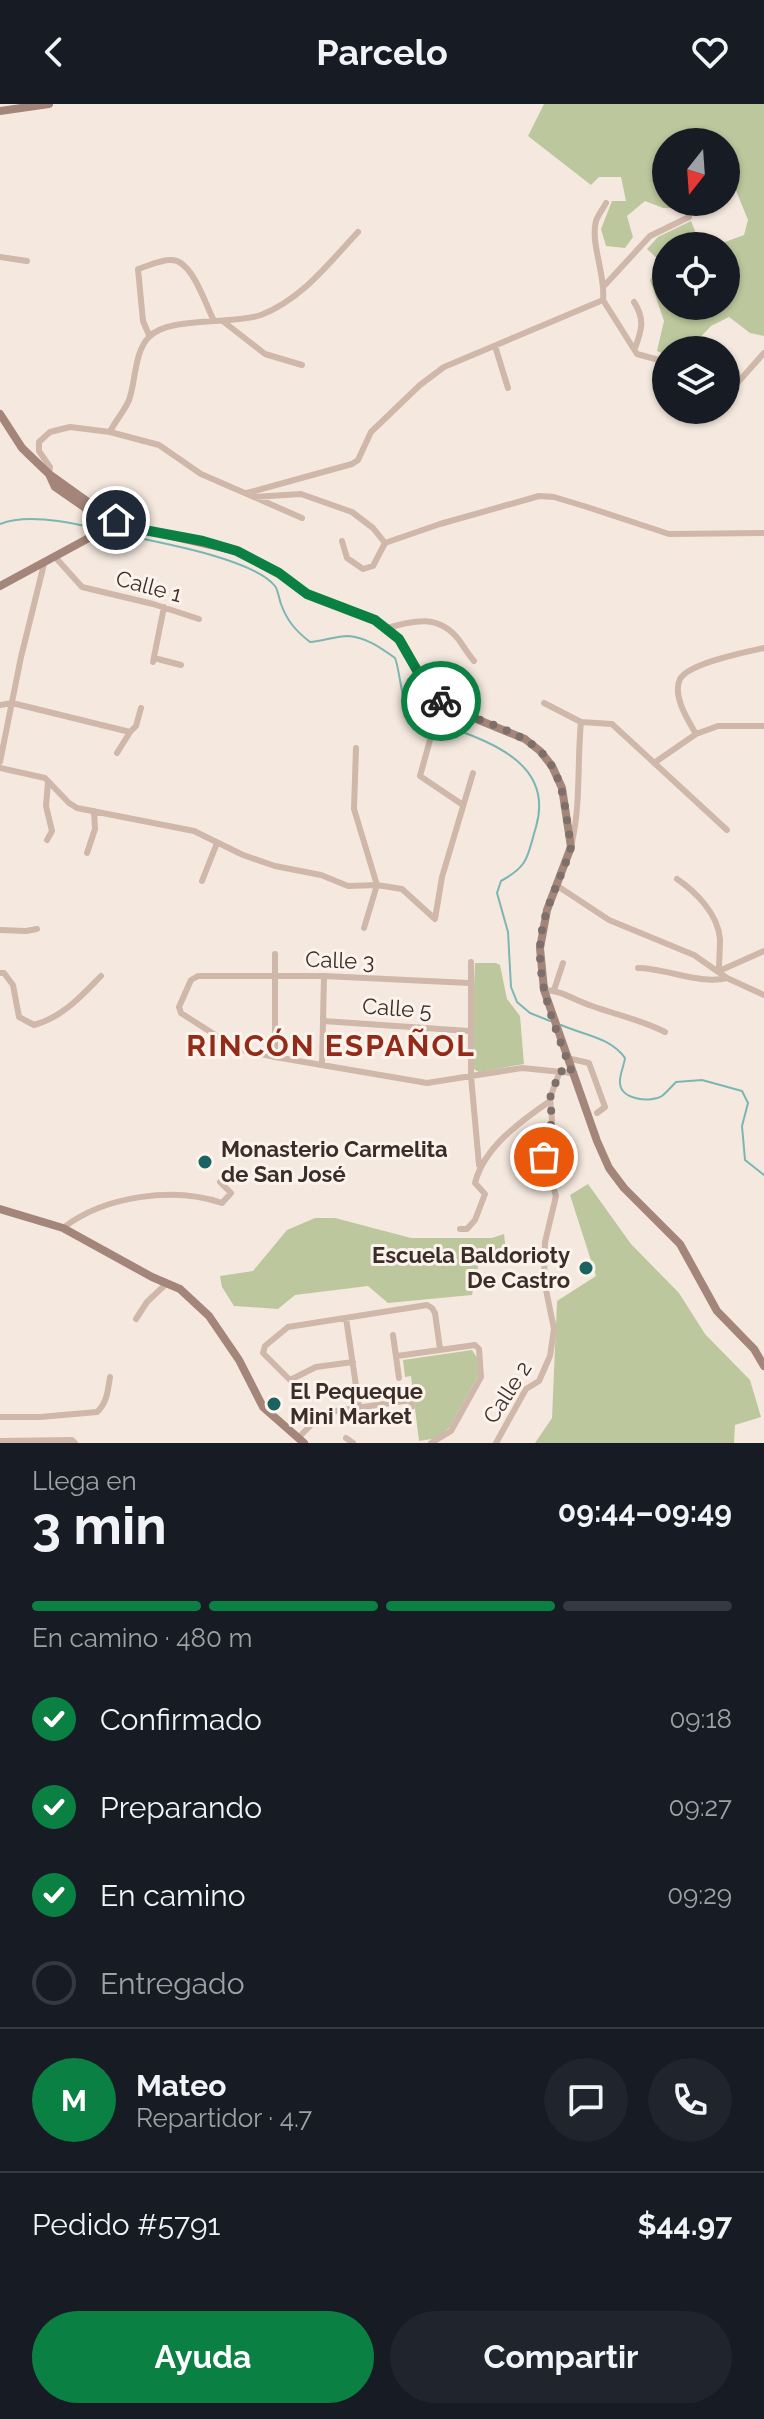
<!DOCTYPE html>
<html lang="es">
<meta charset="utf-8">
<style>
:root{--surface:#171b24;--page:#20242c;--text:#f1f3f6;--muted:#9ea1a6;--line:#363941;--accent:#0b8043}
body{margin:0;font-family:Raleway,sans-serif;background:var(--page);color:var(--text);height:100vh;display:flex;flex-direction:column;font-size:30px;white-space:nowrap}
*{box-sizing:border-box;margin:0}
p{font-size:26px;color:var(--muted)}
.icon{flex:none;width:44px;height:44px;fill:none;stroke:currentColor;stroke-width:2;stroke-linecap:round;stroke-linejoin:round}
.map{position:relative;height:1339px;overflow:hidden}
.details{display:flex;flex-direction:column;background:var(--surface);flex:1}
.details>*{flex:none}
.needle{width:52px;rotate:197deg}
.buttons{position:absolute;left:652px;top:24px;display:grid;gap:16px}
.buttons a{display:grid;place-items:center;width:88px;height:88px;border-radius:50%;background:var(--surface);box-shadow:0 2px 6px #0004;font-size:40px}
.pin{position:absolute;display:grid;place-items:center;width:68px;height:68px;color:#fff;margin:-34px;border:4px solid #fff;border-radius:50%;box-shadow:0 2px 8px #0007}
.courier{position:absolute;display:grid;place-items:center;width:80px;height:80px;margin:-40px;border:6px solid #0b8043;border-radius:50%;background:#fff;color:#222;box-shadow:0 2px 10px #0007}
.head em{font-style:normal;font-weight:700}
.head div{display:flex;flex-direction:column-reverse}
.head{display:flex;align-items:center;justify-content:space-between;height:136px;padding:0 32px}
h1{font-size:52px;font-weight:700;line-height:60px}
.bar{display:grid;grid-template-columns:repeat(4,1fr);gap:12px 8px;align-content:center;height:96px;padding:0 32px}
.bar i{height:10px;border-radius:6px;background:var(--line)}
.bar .on{background:var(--accent)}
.bar p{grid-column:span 4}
.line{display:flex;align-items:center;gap:20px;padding:0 32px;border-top:2px solid var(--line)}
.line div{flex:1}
.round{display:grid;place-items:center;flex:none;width:84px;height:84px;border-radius:42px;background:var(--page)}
ol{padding:0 32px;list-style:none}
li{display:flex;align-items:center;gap:24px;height:88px}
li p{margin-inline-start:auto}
li .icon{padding:8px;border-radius:50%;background:var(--accent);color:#fff;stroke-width:4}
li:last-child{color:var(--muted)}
li i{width:44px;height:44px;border:4px solid var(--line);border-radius:50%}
.primary-button{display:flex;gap:16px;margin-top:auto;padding:16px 32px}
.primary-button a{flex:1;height:92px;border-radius:48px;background:var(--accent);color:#fff;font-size:32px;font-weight:700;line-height:92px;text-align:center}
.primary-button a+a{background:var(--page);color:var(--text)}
header{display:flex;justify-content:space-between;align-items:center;height:104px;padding:0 32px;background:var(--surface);font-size:36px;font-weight:700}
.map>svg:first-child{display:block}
.green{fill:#bdc79d}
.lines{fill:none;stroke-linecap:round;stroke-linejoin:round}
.stream{stroke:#7ab6b3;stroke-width:2}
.street{stroke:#cfb7a9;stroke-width:6}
.secondary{stroke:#a4857a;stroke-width:8}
.done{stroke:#7d6f69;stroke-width:8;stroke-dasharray:0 14.4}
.route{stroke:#0b8043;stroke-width:10}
.poi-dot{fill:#1a6360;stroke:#fcf3ec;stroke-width:3}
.labels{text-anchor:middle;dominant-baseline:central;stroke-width:6;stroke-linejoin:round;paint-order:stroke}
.street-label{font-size:22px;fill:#3c2d29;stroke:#fcf3ec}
.poi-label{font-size:22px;font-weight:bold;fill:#3c2d29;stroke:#fcf3ec;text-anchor:start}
.district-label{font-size:30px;font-weight:bold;letter-spacing:2px;fill:#942b19;stroke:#fcf3ec}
</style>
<header><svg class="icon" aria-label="back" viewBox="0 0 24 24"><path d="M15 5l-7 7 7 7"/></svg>Parcelo<svg class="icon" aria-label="heart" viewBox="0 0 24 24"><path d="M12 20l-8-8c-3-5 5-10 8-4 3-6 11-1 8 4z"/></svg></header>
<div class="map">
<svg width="764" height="1339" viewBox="0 0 764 1339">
<rect width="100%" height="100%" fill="#f5e9df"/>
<!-- green -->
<path class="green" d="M544,0H764V232L750,229L729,213L711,222L688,246H666V251L657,247L664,217L650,176L662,159L647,145L658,133L691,117L701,142H666V202H726V142H714L744,131L748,116L733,79L726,74V38H666V98H679L681,104H663L645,97L627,112L633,133L625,144L606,142L601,125L612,97H626L621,73H599L591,81L528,32Z
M475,859H496L500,861L507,895L520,912L524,960L479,968L474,965L472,928Z
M588,1080L631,1140L679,1189L705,1230L750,1276L761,1313L735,1321L734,1339H535L552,1314L557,1197L596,1172L570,1091Z
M315,1114H335L411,1134H492L504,1130L506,1147L479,1159L472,1191L388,1199L368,1182L295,1191L278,1205L234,1202L222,1183L220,1172L253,1167L287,1126Z
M472,1246L478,1255V1272L450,1323L438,1334L419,1337L411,1272L405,1273L403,1256Z"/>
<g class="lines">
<!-- stream -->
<path class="stream" d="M0,420C25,410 64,417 90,423
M99,426C139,435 251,452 275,482C278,486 279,495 281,500C287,517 296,527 310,538C323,537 336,532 348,532C366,533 381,544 395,554C401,569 400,602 415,611C421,615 432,616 439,619C486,637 555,657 536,723C527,752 530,761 501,777L497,789L508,828L511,883L517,898L530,909L550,917
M561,921C583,931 610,933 625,954C624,962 619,972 620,979C621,996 651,999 662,992C667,988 672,982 676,978L702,976L742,987L748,999L742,1022L745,1056L764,1071"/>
<!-- street -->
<path class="street" d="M0,153L27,157
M605,181L650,132L689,113
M603,196C606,172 590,139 596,117C598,111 603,105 606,99
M603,196L637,250L666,258
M634,198C645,215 642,226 635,244
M224,218L265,250L302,261
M149,231L143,217L138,165C148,162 160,156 170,156C192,154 205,200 214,217
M495,242L508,284
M726,289L732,285L764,249
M110,328C115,317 124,308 129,296C136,277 134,248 149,233C168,212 233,221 261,211C302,195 329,159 358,128
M49,370L50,363L39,347V338L50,328L70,323L110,328L159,341L201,370L254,393L301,390L352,408L373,424L385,439
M247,389L352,360L358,356L371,328L420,281L444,263L603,196
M254,393L302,414
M342,437L347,454L363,465L373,462L385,439
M385,439L440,420L539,392L554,393L587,403L669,430L764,429
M56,454L82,483L153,500L199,515
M387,524C414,516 439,510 459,536C464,543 468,550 474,557
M154,554L181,561
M153,558L164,503
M544,599L581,618
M0,601L12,599L130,628L136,622L141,604
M581,618L612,620L727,726
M696,630C688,616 672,592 680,575C689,559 746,548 764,544
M430,636L420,672L463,701
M356,644L354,705L377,781L364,824
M117,649L130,628
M0,658L21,553L44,460
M654,659L696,630L718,622H764
M0,664L45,674L69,699L77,704L194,727L243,751L275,762L321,771L348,782L377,781L402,785L435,815L442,773L473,669
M47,736L52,727L46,702L48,678
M572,738C581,699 577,657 581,618
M87,749L95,725L94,707
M677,775C696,788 718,810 720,835C720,845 719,856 719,867L764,847
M202,777L217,739
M556,781L609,816L694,851L727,874L764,891
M0,826L26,827L37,825
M275,850V953
M471,858V972L479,1061
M638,864C665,864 701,881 727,874
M0,869H4L13,881L19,913L34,921C63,913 80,893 101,872
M469,879L324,872H198L191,876L179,903L181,909L237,945L275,953L427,979L522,964L572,969
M544,886C561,886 576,897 592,902C617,911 642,916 665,928
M554,886L563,859
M323,917L469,927
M567,954L589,959L605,1003L597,1009
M322,961L324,872
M63,1124C104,1092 174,1082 222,1099L231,1089L220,1078
M460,1125H467L475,1116L485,1090L475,1079C484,1043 521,1017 550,997
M346,1214L359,1302
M136,1215L147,1198L167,1179
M393,1231L399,1274
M397,1252L475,1241L479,1245L481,1273L451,1327L431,1339
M353,1258L316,1263L290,1276L263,1249L265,1242L288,1223L427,1201L432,1204L435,1209L440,1245
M410,1289L412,1303
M0,1313H40L97,1308C107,1299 108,1286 110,1273
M298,1334L312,1320L329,1308L411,1296
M346,1334L353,1339
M0,1337L72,1336L75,1339
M496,1339L526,1285L539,1277L550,1252L554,1225L544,1176L545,1138L556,1092L544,1053L552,1016L550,994L560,967"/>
<!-- secondary -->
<path class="secondary" d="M0,7L49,0
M0,310L22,344L49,370L55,383L84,403L92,412L95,421L93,429L87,435L0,482
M49,370L91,400L128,422L237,447L279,469L307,490L375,516L399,535L430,589L457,607L525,635L540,647L552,662L562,684L571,743L547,806L540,844L544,886L597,1037L609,1064L624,1084L680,1140L717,1207L754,1245L764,1262
M0,1105L63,1124L152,1173L180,1185L209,1212L239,1256L263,1303L304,1339"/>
</g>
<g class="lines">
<!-- done -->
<path class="done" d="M441,597C471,617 512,622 539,646C561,667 564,695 568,723C569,731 572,740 570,747C559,780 540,811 540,846C539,888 558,930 572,969L560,967L550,994L552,1016L544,1053"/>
<!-- route -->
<path class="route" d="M116,416L139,425L203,437L237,447L279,469L307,490L375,516L399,535L430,589L441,597"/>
</g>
<!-- markers -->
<g class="poi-dot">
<circle cx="205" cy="1058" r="8"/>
<circle cx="586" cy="1164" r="8"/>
<circle cx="274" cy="1300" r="8"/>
</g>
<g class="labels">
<!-- street labels -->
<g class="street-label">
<text transform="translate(149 482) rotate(15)">Calle 1</text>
<text transform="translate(340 856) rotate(2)">Calle 3</text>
<text transform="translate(397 904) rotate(4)">Calle 5</text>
<text transform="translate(507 1288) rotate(-57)">Calle 2</text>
</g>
<!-- poi labels -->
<g class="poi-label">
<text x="221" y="1045">Monasterio Carmelita<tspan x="221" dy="25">de San José</tspan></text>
<text x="570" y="1151" text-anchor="end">Escuela Baldorioty<tspan x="570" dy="25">De Castro</tspan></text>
<text x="290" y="1287">El Pequeque<tspan x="290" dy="25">Mini Market</tspan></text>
</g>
<!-- district labels -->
<g class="district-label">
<text x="331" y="941">RINCÓN ESPAÑOL</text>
</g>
</g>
</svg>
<div class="buttons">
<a><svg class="needle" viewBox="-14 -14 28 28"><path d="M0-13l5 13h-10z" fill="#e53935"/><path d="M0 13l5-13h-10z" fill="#9ea1a6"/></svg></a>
<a><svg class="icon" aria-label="locate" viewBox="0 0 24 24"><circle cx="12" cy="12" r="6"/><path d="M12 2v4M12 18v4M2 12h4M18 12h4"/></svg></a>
<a><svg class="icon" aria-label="layers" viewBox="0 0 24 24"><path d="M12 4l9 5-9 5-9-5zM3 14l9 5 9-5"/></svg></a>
</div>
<div class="pin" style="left:544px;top:1053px;background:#ea580c"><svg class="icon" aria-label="bag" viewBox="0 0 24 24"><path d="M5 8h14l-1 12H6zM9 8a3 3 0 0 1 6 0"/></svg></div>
<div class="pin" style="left:116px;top:416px;background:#1f2937"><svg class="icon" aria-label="home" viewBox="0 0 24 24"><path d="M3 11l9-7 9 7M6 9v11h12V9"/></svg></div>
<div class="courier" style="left:441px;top:597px"><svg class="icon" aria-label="bike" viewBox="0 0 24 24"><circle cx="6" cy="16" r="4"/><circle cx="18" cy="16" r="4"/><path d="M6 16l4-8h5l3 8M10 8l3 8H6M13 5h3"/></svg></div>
</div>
<section class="details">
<div class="head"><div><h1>3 min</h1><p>Llega en</p></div><em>09:44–09:49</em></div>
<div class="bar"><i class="on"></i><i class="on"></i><i class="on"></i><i></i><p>En camino · 480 m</p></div>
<ol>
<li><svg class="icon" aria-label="check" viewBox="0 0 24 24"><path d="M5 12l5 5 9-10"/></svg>Confirmado<p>09:18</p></li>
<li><svg class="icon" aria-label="check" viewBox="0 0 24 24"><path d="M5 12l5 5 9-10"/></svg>Preparando<p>09:27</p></li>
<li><svg class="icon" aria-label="check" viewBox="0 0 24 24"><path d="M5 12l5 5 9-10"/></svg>En camino<p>09:29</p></li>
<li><i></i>Entregado</li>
</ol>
<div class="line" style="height:144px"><b class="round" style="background:var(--accent);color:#fff">M</b><div><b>Mateo</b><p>Repartidor · 4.7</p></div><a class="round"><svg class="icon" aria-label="chat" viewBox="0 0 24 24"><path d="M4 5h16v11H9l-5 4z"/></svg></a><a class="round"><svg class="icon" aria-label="phone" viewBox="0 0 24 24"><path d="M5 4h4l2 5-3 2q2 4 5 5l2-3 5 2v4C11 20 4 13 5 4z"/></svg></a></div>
<div class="line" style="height:104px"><div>Pedido #5791</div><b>$44.97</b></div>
<div class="primary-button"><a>Ayuda</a><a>Compartir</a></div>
</section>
